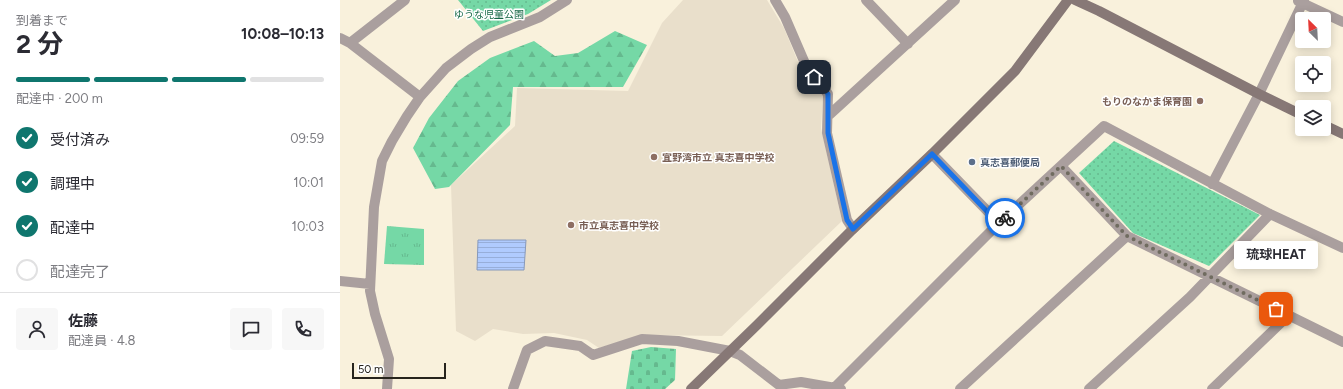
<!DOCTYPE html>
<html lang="ja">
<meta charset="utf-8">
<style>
:root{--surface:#fff;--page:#f7f7f7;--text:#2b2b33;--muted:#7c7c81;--line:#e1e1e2;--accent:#0f766e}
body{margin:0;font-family:Figtree,"Noto Sans JP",sans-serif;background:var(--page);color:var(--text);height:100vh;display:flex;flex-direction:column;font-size:15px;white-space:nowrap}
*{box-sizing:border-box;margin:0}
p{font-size:13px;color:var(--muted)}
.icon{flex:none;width:22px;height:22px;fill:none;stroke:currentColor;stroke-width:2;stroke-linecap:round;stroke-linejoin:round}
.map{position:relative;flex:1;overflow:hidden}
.sheet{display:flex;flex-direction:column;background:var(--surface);width:340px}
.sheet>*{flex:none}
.needle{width:26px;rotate:336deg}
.fabs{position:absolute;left:955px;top:12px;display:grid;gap:8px}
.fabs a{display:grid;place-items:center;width:36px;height:36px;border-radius:4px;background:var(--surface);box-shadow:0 2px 10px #0003;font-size:20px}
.scale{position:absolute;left:12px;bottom:10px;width:94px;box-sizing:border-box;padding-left:4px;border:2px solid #27241d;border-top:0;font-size:11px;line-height:14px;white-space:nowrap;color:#27241d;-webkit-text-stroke:3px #fff;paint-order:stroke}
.pin{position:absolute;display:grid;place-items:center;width:34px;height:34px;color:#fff;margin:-17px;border-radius:8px;box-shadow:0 2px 6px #0006}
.courier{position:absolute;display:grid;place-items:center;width:40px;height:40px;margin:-20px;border:3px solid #1a73e8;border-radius:50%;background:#fff;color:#222;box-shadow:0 1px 5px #0007}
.bubble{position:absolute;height:28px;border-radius:4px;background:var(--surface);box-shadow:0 2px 10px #0003;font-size:13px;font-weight:700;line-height:28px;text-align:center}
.summary em{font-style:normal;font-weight:700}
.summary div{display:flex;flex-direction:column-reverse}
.summary{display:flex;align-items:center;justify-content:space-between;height:68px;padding:0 16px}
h1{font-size:26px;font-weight:700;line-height:30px}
.bar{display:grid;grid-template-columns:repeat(4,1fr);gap:6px 4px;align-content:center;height:48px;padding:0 16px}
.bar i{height:5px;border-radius:3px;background:var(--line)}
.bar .on{background:var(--accent)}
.bar p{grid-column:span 4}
.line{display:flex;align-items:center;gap:10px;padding:0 16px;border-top:1px solid var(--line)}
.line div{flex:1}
.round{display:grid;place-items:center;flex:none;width:42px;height:42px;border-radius:4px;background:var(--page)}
ol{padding:0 16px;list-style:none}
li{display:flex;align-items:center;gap:12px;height:44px}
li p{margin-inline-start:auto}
li .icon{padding:4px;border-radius:50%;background:var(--accent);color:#fff;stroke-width:4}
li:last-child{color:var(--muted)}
li i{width:22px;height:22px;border:2px solid var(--line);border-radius:50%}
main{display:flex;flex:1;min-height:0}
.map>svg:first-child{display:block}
.education{fill:#e9dfcb}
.grass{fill:url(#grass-tufts)}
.forest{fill:url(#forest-firs)}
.cemetery{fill:url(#cemetery-stones)}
.park{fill:url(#park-dots)}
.water{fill:url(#water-rules);stroke:#8799ba}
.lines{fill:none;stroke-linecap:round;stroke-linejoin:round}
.street{stroke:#aa9f9e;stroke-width:10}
.secondary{stroke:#877876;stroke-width:10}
.done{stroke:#706c60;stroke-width:4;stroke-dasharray:0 7.2}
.route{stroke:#1a73e8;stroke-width:5}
.education-dot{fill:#8d6e63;stroke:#fff;stroke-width:1.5}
.service-dot{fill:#5c6f8a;stroke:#fff;stroke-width:1.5}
.labels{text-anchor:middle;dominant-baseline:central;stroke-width:3;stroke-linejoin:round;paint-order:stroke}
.park-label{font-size:10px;fill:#146745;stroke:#fff}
.education-label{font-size:10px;font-weight:bold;fill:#785e54;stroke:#fff;text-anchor:start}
.service-label{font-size:10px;font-weight:bold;fill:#4e5e75;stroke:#fff;text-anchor:start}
</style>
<main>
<section class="sheet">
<div class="summary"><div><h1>2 分</h1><p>到着まで</p></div><em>10:08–10:13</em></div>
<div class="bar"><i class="on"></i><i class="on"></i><i class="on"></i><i></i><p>配達中 · 200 m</p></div>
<ol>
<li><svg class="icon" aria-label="check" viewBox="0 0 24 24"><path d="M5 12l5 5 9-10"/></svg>受付済み<p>09:59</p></li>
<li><svg class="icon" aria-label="check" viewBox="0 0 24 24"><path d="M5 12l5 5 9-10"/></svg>調理中<p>10:01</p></li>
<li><svg class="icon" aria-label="check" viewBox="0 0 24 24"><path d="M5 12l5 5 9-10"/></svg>配達中<p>10:03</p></li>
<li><i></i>配達完了</li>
</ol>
<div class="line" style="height:72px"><a class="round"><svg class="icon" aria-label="person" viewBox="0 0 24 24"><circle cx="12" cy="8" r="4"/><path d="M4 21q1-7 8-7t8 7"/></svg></a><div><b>佐藤</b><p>配達員 · 4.8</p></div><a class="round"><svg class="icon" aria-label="chat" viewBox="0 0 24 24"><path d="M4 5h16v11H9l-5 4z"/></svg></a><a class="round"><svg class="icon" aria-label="phone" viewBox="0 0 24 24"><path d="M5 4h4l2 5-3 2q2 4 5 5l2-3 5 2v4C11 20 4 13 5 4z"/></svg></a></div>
</section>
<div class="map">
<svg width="1003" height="389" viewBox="0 0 1003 389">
<defs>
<pattern id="grass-tufts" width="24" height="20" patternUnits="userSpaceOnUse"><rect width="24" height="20" fill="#75d8a6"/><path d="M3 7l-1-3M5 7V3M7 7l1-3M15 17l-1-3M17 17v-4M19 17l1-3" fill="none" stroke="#65b98e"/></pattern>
<pattern id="forest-firs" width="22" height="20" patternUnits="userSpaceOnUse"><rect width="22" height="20" fill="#75d8a6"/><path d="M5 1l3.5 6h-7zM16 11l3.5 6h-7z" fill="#65b98e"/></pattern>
<pattern id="cemetery-stones" width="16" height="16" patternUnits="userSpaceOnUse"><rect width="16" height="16" fill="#75d8a6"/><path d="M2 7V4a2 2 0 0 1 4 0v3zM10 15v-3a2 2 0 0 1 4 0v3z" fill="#65b98e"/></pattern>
<pattern id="park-dots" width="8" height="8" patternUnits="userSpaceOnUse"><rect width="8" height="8" fill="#75d8a6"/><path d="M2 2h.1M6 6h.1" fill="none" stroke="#65b98e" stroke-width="1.8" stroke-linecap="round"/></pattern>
<pattern id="water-rules" width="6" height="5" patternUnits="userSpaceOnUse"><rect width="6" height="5" fill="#b0cbfe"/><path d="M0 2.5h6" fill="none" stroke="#97aed9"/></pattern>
</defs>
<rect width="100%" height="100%" fill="#f9f1dc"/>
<!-- education -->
<path class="education" d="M343,0H427L444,28L463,74L483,95L481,128L502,221L382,336L303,335L259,348L247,340L214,333L183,334L153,329L135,341L116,331L111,185L175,126L177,88L288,91L322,23Z"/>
<!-- grass -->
<path class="grass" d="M47,226L84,229V265L44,264Z"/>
<!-- forest -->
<path class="forest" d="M275,31L307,45L283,87H173L170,125L109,187L95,189L73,148L89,118L118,81L150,58L194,41L215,56L238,53Z"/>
<!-- cemetery -->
<path class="cemetery" d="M311,347L336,349L335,380L325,389H286L292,351Z"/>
<!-- park -->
<path class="park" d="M118,0H211L188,14L143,31Z
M774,141L920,215L869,266L793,233L739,173Z"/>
<!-- water -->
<path class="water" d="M138,240H186L184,270H137Z"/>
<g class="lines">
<!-- street -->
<path class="street" d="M435,0L445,17L467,68L488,94L487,133L507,220L513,229
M526,0L568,44
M958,1L1003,22
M0,38L10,43L80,97
M10,43L65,0
M488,116L615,0
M592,154L659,223
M721,166L787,236L1003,342
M872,184L919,94L964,0
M0,281L30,284
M495,387L659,223L764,126L930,214L1003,248
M47,389L49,359L35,314L30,291L34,207L42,161L52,141L67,116L80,97L106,68L131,49L150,37L200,17L227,0
M173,389L187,350L205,341L240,346L253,355L302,339L338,341L390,351L400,355L439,385L461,382L501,389
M620,389L787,236
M749,389L850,297L930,214
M872,389L949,315"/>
<!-- secondary -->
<path class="secondary" d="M735,0L759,11L919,94L962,115
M984,125L1003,134
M351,389L417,325L513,229L592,154L675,71L728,0"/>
</g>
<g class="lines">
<!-- done -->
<path class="done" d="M665,218L721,166L787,236L936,309"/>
<!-- route -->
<path class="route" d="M474,77L488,94V133L507,220L513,229L592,154L659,224L665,218"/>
</g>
<!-- markers -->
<g class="education-dot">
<circle cx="860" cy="101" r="4"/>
<circle cx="314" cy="157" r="4"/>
<circle cx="231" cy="225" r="4"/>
</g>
<circle class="service-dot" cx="632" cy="162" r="4"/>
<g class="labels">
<!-- park labels -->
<g class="park-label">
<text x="149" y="14">ゆうな児童公園</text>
</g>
<!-- education labels -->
<g class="education-label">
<text x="852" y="101" text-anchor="end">もりのなかま保育園</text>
<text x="322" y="157">宜野湾市立 真志喜中学校</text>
<text x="239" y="225">市立真志喜中学校</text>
</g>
<!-- service labels -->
<g class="service-label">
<text x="640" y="162">真志喜郵便局</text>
</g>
</g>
</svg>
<div class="fabs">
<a><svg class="needle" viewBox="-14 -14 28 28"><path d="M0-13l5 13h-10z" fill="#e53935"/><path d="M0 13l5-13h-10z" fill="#7c7c81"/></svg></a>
<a><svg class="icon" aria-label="locate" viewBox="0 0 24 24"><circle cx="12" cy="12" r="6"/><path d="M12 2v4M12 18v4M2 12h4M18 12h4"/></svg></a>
<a><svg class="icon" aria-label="layers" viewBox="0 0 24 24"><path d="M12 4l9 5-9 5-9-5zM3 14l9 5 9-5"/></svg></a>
</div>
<div class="scale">50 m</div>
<div class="pin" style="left:936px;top:309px;background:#ea580c"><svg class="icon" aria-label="bag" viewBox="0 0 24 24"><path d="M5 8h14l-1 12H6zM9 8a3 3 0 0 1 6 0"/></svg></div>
<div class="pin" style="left:474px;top:77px;background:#1f2937"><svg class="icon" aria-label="home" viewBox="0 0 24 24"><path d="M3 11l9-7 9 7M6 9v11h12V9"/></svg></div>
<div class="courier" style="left:665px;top:218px"><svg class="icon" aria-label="bike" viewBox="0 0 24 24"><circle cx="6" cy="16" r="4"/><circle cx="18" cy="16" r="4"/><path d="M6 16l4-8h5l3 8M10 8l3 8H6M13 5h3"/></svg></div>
<div class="bubble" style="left:894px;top:241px;width:84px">琉球HEAT</div>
</div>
</main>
